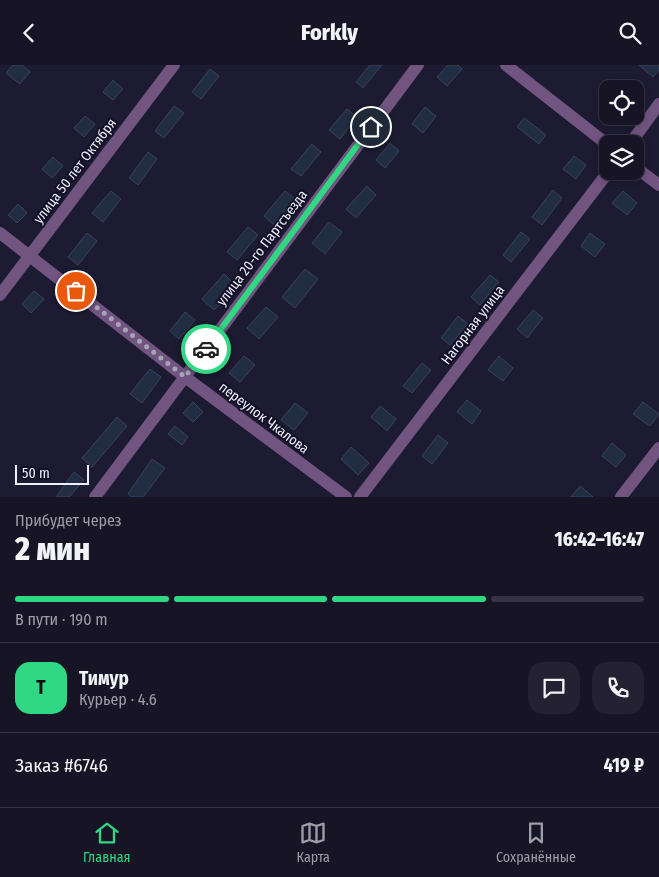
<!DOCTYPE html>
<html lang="ru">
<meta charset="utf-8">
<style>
:root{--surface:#161425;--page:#232132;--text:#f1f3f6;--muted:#9e9ea7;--line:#353342;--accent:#30d883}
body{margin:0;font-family:"Fira Sans Condensed",sans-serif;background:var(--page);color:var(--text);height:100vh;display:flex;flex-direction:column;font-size:19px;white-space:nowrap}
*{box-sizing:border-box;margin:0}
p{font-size:16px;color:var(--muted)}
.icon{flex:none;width:28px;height:28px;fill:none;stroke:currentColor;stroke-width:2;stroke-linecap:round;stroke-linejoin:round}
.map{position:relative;height:432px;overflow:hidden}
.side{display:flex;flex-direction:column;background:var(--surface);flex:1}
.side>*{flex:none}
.fabs{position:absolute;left:599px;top:15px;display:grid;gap:10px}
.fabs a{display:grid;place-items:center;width:45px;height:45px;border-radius:10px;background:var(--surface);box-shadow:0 2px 8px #0003,0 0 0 1px var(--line);font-size:25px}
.scale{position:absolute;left:15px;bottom:12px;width:74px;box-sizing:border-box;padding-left:5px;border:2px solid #efefff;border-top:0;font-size:14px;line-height:18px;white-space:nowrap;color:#efefff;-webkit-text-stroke:4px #141127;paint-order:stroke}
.pin{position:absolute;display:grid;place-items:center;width:42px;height:42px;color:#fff;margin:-21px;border:2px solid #fff;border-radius:50%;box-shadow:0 1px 5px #0007}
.courier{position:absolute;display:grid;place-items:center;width:50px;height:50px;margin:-25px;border:4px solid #30d883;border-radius:50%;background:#fff;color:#222;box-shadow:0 1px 6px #0007}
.head em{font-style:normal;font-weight:800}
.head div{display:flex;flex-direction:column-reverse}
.head{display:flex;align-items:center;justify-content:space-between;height:85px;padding:0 15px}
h1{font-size:32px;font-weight:800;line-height:38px}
.bar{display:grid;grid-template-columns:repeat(4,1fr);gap:8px 5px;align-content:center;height:60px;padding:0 15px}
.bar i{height:6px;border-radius:4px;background:var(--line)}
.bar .on{background:var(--accent)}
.bar p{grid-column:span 4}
.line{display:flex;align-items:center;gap:12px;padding:0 15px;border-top:1px solid var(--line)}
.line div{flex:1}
.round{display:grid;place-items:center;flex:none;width:52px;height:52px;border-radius:15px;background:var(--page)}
header{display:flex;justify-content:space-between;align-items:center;height:65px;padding:0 15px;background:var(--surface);font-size:22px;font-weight:800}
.menu{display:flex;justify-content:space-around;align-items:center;height:70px;border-top:1px solid var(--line);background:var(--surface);font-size:14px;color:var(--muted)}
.menu a{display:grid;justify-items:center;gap:2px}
.menu .on{color:var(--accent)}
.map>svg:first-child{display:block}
.building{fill:#202d42;stroke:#37445b}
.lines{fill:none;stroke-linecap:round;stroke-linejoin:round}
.minor{stroke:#715480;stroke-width:12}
.done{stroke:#a6a5b7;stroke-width:5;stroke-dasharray:0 9}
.route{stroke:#30d883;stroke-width:6}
.labels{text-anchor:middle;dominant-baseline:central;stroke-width:4;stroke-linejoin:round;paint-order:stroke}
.street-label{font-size:14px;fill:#efefff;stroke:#141127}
</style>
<header><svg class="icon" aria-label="back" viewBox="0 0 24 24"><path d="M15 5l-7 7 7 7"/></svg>Forkly<svg class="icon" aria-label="search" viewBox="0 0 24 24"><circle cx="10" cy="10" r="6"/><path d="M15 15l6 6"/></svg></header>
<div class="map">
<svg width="659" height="432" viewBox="0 0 659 432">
<rect width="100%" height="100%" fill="#1d1b31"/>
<!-- building -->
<path class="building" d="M13,0H22L30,7L20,19L6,8Z
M370,0H382L363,23L356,17Z
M448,0H458L462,4L447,21L437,12Z
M639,0H659V5L653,12Z
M210,4L219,11L201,34L192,27Z
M113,15L123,24L113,35L103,27Z
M174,41L184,48L164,73L155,66Z
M425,42L436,51L423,68L412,59Z
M347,44L357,52L340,74L329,65Z
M85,51L95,59L84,72L74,63Z
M524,53L546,70L539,79L517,62Z
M390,78L399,86L385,103L376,95Z
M312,79L321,87L301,111L291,104Z
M148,87L157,94L138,120L129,113Z
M574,91L586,100L576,114L563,104Z
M53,92L63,101L52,113L42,104Z
M367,121L376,130L356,153L346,144Z
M553,125L562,133L542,160L532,152Z
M111,126L121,134L103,157L92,148Z
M285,126L295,134L274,160L264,151Z
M623,126L637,138L627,150L612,138Z
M18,139L27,148L17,158L8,150Z
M329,157L342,167L325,189L312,178Z
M248,162L258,170L237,195L227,187Z
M521,167L530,174L511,197L503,190Z
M87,168L97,176L78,200L68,192Z
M590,168L605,179L595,192L581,181Z
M305,204L318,214L295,243L282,232Z
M224,209L232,217L218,235L221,238L214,245L202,234Z
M490,210L499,217L480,240L471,232Z
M34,226L44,234L31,248L22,239Z
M266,242L278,252L259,274L247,263Z
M533,245L543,253L527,273L517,264Z
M185,247L195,255L179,274L170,266Z
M458,251L468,259L450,280L441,273Z
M244,291L255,300L240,317L229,308Z
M499,291L513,303L503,316L488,305Z
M422,298L431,305L412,328L403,321Z
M150,304L161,312L142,338L130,329Z
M467,335L481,346L472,359L457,347Z
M193,337L203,347L193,357L183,348Z
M643,337L659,349L650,361L633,349Z
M295,338L308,348L294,365L281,355Z
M380,341L396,354L387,366L371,352Z
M117,352L127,361L92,402L82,393Z
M175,361L188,372L182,380L168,369Z
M438,370L448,378L432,399L422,391Z
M612,378L626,390L616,402L602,391Z
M351,382L369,398L358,410L341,394Z
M152,394L165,403L143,432H132L128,429Z
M74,407L84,415L69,432H56Z
M580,421L593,432H571Z"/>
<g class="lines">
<!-- minor -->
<path class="minor" d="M506,0L608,80
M630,79L659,39
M635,102L659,120
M0,168L185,312L346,432
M0,230L174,0
M95,432L418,0
M360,432L609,106
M621,432L659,383"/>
</g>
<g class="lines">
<!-- done -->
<path class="done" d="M76,226L185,312L206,284"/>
<!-- route -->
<path class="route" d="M206,284L371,62"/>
</g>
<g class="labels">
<!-- street labels -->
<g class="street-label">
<text transform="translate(75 106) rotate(-53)">улица 50 лет Октября</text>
<text transform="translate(262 183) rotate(-53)">улица 20-го Партсъезда</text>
<text transform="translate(473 260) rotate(-53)">Нагорная улица</text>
<text transform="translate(264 353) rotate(37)">переулок Чкалова</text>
</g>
</g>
</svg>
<div class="fabs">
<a><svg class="icon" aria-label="locate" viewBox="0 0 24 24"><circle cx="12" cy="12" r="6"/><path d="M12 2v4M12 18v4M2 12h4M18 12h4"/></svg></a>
<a><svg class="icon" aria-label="layers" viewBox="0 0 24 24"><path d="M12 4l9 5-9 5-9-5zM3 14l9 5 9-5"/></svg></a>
</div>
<div class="scale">50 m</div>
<div class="pin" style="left:76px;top:226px;background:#ea580c"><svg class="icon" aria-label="bag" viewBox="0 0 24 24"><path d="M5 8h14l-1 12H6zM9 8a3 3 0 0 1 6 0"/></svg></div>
<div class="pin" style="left:371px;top:62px;background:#1f2937"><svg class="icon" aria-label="home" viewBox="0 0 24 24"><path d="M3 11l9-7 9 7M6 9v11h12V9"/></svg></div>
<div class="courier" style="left:206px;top:284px"><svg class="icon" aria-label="car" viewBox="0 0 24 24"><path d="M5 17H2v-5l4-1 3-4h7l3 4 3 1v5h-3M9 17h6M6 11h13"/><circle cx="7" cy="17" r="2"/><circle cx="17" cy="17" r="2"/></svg></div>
</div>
<section class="side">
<div class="head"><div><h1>2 мин</h1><p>Прибудет через</p></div><em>16:42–16:47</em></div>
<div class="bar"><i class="on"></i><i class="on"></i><i class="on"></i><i></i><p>В пути · 190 m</p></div>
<div class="line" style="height:90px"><b class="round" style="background:var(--accent);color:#111">Т</b><div><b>Тимур</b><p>Курьер · 4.6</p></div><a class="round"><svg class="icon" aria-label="chat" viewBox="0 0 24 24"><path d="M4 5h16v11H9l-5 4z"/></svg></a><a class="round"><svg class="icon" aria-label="phone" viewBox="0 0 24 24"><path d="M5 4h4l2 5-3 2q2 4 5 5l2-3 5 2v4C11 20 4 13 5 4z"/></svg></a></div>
<div class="line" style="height:65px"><div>Заказ #6746</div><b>419 ₽</b></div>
</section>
<nav class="menu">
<a class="on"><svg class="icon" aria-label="home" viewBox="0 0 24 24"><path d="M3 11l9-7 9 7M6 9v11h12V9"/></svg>Главная</a>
<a><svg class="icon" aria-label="map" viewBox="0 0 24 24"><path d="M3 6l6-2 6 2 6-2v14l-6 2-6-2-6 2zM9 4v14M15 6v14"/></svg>Карта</a>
<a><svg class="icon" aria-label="saved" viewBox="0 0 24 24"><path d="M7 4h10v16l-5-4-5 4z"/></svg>Сохранённые</a>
</nav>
